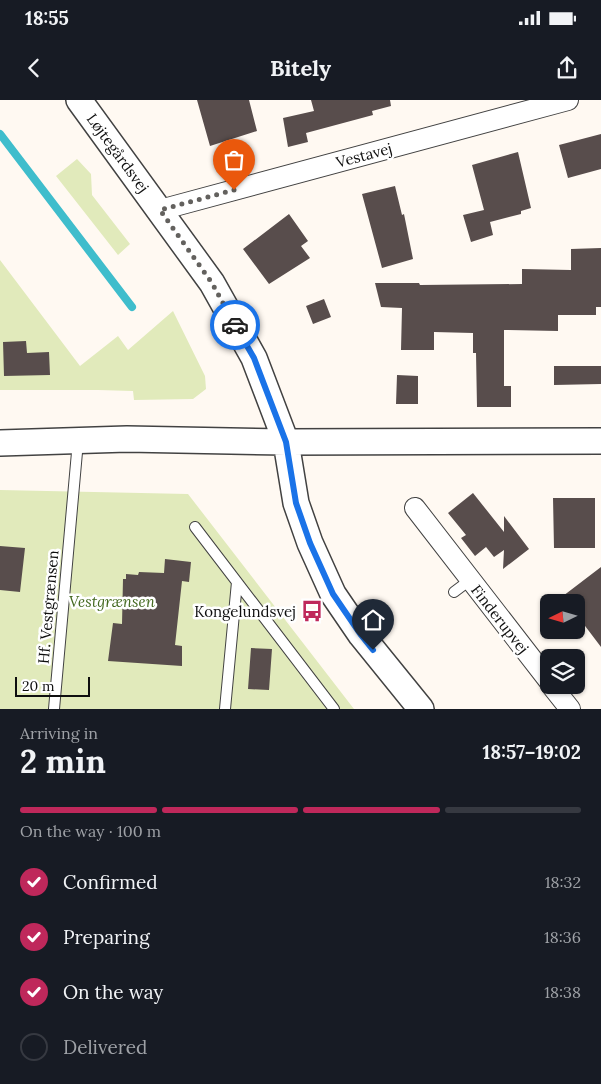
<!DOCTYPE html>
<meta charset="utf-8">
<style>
:root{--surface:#171b24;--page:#242831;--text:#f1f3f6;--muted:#9ea1a6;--line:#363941;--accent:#bf285b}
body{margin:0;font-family:Lora,serif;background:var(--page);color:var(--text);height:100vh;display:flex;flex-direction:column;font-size:19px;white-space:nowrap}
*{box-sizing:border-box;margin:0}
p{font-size:16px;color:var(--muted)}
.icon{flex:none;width:28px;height:28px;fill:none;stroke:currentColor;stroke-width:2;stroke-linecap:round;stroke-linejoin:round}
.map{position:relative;height:609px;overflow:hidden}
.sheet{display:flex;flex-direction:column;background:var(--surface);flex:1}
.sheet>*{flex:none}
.needle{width:32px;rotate:265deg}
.fabs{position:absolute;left:540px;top:494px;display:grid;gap:10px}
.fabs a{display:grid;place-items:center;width:45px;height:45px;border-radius:8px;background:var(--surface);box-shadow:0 1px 4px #0004;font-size:25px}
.scale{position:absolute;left:15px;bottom:12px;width:75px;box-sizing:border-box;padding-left:5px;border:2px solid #0f0f0f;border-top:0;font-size:14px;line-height:18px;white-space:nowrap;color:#0f0f0f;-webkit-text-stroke:4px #fff;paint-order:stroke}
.pin{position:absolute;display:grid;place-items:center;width:42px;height:42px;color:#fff;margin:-51px -21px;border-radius:50% 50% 50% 0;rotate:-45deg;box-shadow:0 0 5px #0007}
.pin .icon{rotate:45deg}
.courier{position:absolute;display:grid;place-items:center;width:50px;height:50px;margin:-25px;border:4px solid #1a73e8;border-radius:50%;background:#fff;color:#222;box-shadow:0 1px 6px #0007}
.overview em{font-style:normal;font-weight:700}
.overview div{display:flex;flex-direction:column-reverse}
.overview{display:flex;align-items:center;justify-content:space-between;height:85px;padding:0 20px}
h1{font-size:32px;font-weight:700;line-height:38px}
.bar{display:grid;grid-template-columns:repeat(4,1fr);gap:8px 5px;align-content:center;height:60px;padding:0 20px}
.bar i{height:6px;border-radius:4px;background:var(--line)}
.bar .on{background:var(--accent)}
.bar p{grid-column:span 4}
ol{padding:0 20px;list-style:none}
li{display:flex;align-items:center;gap:15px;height:55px}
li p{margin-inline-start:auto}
li .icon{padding:5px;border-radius:50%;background:var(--accent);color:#fff;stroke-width:4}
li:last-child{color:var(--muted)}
li i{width:28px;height:28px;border:2px solid var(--line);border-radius:50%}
.status{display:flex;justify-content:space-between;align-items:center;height:35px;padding:0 25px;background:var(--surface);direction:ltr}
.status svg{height:14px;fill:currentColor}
header{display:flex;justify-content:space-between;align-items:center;height:65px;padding:0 20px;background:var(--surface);font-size:22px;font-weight:700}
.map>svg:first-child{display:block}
.green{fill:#e1eabb}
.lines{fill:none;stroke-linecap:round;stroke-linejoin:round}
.stream{stroke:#3fbdcc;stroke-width:8}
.building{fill:#584d4c}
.service-casing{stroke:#424242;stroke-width:12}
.minor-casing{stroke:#424242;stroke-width:22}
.tertiary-casing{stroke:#424242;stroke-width:28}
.service{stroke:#fff;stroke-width:10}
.minor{stroke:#fff;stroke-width:20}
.tertiary{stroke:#fff;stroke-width:25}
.done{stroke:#63615e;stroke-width:5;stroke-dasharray:0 9}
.route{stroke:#1a73e8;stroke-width:6}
.labels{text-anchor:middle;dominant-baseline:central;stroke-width:5;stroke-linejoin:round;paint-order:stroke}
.street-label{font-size:15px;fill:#0f0f0f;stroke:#fff}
.park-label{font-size:15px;font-style:italic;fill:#43681f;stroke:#fff}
.poi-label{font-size:15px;fill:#0f0f0f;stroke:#fff;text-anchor:end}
</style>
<div class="status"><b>18:55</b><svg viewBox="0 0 49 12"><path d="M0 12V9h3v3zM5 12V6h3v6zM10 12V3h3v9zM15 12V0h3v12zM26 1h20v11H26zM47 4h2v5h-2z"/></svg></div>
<header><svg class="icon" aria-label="back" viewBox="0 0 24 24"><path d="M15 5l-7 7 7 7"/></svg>Bitely<svg class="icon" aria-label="share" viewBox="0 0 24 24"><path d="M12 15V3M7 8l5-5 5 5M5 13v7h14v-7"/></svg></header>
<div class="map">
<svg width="601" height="609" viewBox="0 0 601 609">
<rect width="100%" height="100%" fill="#fff9f2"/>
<!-- green -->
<path class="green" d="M77,59L91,74L92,95L130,144L118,155L56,76Z
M0,160L80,266L118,236L128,250L173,211L205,276L206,289L193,299L134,300L133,291L98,290H0Z
M0,390L188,394L354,609H0Z"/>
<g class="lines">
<!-- stream -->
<path class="stream" d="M0,34L132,207"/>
</g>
<!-- building -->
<path class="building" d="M197,0H249L257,31L210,46Z
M311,0H390L391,6L372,11L373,15L306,33L308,42L288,47L283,18L314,11Z
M601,34V69L568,78L559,45Z
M518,52L531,108L521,111V114L490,122L493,135L471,142L463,115L484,110L472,65Z
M395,86L402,115L404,114L413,159L382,168L362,94Z
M289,114L308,141L301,146L310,158L269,184L243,149Z
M601,148V207H596V215H558V231L504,230V286H511V307H477L476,253H473V233L434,232V250H401L402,208L381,207L375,183H419L420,185L522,184V169L571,170V149Z
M324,199L331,217L313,224L306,206Z
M26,241L27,253L49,252L50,275L4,276L3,242Z
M554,266H601V284L554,285Z
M397,275L418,276V304H396Z
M473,393L504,432V416L529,449L503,469L504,450L494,457L486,447L475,456L461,438L466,435L448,413Z
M553,398H595V448H554Z
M0,446L25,448L20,492L0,490Z
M165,459L191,462L189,482L182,481L175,545L182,546V566L108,561L113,523L122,524L123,479H126V474L138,475L139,472L164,473Z
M601,467V547L576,514V502H567L563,496Z
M251,548L272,549L269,590L248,589Z"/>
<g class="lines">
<!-- service casing -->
<g class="service-casing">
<path id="service" d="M195,427L334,609
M454,492L470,480
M54,609L78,341
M225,609L237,482"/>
</g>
<!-- minor casing -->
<g class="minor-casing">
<path id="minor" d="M160,110L568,0
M415,408L549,581
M551,585L570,609"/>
</g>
<!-- tertiary casing -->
<g class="tertiary-casing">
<path id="tertiary" d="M79,0L212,183L254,258L286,342L296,403L310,443L333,494L361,535L421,609
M0,343L127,339L286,342L601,341"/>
</g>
<!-- service -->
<use href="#service" class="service"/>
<!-- minor -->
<use href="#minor" class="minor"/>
<!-- tertiary -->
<use href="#tertiary" class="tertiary"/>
</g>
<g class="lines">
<!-- done -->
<path class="done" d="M234,90L160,110L212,183L235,225"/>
<!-- route -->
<path class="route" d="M235,225L254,258L286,342L296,403L310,443L333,494L361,535L373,550"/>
</g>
<!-- icons -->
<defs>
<g id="bus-bare" transform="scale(1.725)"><path d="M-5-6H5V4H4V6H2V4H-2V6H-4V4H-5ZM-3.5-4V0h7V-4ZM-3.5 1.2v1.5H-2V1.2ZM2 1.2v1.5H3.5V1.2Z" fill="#bf285b" stroke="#fff" stroke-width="2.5" paint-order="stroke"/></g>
</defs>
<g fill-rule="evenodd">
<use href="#bus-bare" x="312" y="511"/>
</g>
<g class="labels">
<!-- street labels -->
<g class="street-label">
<text transform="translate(118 53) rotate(54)">Løjtegårdsvej</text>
<text transform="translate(364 55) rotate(-15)">Vestavej</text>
<text transform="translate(48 507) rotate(-85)">Hf. Vestgrænsen</text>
<text transform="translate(500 519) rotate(52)">Finderupvej</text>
</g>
<!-- park labels -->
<g class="park-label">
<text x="112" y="501">Vestgrænsen</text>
</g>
<!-- poi labels -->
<g class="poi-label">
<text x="296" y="511">Kongelundsvej</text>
</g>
</g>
</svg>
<div class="fabs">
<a><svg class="needle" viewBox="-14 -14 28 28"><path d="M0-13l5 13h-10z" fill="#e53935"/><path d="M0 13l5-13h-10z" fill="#9ea1a6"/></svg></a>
<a><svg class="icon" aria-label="layers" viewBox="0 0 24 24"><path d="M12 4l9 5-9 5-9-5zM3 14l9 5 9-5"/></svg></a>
</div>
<div class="scale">20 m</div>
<div class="pin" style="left:234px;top:90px;background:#ea580c"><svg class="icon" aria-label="bag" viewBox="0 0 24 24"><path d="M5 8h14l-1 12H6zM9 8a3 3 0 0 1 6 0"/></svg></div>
<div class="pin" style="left:373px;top:550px;background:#1f2937"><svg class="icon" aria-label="home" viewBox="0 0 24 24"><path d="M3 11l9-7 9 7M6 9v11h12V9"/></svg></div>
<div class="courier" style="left:235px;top:225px"><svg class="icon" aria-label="car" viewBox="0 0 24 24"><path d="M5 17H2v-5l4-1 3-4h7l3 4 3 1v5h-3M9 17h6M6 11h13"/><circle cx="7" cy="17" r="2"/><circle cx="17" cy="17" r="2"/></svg></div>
</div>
<section class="sheet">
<div class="overview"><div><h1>2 min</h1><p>Arriving in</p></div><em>18:57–19:02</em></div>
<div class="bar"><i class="on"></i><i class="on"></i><i class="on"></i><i></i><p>On the way · 100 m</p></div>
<ol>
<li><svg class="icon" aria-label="check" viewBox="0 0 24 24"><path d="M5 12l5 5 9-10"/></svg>Confirmed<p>18:32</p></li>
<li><svg class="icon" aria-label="check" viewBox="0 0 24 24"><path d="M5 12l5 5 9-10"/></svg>Preparing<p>18:36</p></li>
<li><svg class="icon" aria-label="check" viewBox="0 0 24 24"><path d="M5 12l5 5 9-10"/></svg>On the way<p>18:38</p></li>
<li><i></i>Delivered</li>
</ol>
</section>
